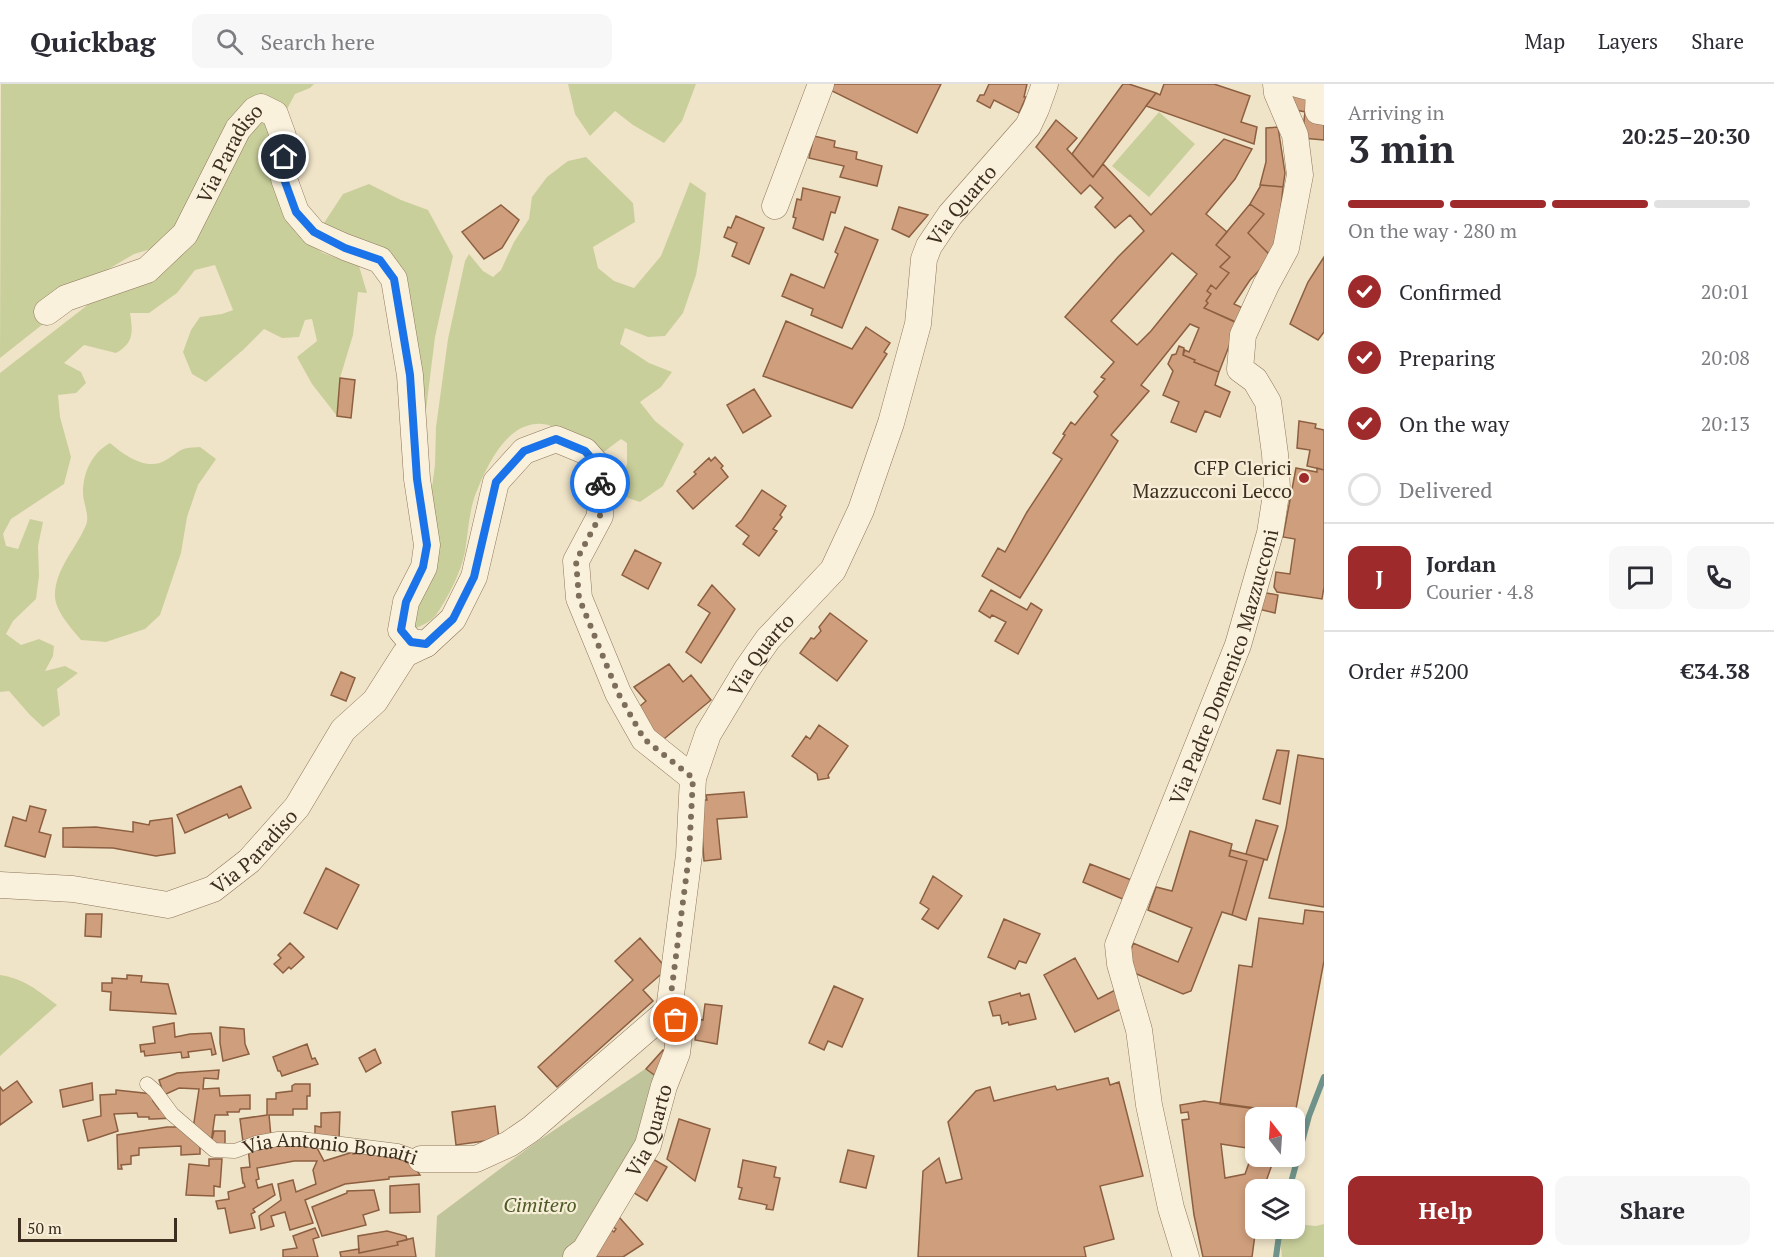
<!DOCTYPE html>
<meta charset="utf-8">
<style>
:root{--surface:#fff;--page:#f7f7f7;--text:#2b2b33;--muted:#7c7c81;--line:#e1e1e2;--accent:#9e2a2b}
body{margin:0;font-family:"PT Serif",serif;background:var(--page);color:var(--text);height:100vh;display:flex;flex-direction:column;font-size:22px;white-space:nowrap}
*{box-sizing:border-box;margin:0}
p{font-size:20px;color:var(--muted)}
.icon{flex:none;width:33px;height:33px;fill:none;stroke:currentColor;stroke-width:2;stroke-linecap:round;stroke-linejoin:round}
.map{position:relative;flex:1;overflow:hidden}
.drawer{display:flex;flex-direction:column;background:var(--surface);width:450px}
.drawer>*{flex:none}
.needle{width:39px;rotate:343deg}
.tools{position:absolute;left:1245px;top:1023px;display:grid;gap:12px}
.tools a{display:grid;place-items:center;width:60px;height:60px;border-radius:12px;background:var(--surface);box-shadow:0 3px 9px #0003;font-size:30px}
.scale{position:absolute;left:18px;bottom:15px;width:159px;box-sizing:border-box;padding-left:6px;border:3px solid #3d2e20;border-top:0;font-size:16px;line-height:21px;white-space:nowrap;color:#3d2e20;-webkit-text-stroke:4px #f7eed8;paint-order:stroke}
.pin{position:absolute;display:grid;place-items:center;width:51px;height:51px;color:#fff;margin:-26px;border:3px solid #fff;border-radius:50%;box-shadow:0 2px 6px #0007}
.courier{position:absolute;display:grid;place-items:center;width:60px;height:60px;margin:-30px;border:4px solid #1a73e8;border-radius:50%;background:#fff;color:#222;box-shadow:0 2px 8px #0007}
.overview em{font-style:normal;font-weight:800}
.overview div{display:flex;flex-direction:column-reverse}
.overview{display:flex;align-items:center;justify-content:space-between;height:102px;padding:0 24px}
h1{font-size:39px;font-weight:800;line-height:45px}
.bar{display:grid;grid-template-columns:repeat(4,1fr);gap:9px 6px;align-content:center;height:72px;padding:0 24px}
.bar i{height:8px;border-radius:4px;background:var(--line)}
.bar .on{background:var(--accent)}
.bar p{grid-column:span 4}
.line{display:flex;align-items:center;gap:15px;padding:0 24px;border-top:2px solid var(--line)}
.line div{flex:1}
.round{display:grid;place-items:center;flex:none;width:63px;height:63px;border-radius:12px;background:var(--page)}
ol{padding:0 24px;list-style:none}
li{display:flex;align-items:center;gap:18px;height:66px}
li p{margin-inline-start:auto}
li .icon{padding:6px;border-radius:50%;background:var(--accent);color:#fff;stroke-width:4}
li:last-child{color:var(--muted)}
li i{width:33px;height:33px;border:3px solid var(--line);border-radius:50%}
.primary-button{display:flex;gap:12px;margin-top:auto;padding:12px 24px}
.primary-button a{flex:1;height:69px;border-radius:12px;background:var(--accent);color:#fff;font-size:24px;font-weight:800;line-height:69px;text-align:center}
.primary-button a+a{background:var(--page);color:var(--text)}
header{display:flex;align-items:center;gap:36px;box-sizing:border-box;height:84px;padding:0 30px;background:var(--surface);border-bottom:2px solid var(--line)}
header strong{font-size:28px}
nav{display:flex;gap:33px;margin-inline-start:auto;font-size:21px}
.search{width:420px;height:54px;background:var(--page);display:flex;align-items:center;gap:15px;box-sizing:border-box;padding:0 21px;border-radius:12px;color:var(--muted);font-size:22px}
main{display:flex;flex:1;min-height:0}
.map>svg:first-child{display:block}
.green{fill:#c9cf9b}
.cemetery{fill:#bfc49a}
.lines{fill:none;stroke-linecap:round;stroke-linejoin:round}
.stream{stroke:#6f938a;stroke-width:6}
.building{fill:#cf9f7d;stroke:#8d5f41;stroke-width:1.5;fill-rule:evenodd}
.service-casing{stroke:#8d765c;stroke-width:15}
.minor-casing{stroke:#8d765c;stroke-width:27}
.service{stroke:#faf1dc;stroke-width:14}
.minor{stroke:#faf1dc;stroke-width:26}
.done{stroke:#7c6e5b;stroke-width:6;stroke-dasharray:0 10.8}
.route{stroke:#1a73e8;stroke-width:8}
.poi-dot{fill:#9e2a2b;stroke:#f7eed8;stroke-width:2}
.labels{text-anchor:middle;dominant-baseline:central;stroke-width:4.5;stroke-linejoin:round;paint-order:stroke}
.street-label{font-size:20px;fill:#3d2e20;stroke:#f7eed8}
.poi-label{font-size:20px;fill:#3d2e20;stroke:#f7eed8;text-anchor:end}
.park-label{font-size:20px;font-style:italic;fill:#4d5a26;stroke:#f7eed8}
</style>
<header>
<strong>Quickbag</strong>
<div class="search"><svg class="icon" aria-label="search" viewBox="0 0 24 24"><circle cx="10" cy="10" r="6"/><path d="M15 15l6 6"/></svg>Search here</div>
<nav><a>Map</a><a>Layers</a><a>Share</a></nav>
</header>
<main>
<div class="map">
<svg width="1324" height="1173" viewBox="0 0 1324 1173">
<rect width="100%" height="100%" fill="#f0e4c8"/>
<!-- green -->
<path class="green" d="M1,0H314L310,4L295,10L285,29L263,14L173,152L151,165L134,170L107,186L76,214L0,274Z
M568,0H696L682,37L664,59L633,41L615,27L590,52L575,30Z
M262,27L308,159L323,169L359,182L367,209L358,208L353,251L340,294L337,332L312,300L297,273L317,257L312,235L305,236L299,253L282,254L264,245L243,266L206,298L192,290L183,268L191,246L200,233L222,230L233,226L215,181L195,186L177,209L149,229H130C133,248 134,259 116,269L84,261L64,279L81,288L86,299L76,309L58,311L60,333L71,373L64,400L11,435L3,450L6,462L18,465L30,435L43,438L38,462L39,492L36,515L13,537L6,550L21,561L39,555L54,562L53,572L45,587L65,582L78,589L57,605L60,631L43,643L30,631L9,607L0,608V289L85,223L100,208L156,177Z
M1159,28L1195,60L1149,113L1112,82Z
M586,73L633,119L635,138L593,163L598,184L614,197L634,204L661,172L690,98L706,109L700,168L696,191L683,229L665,252L648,253L625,244L620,260L649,279L672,288L661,303L640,318L655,337L684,360L663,402L640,418L619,411L627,380V359L621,355L601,370C594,354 575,349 559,344C553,343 544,339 537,340C505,341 486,384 476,409C469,427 468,449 465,468C461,488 448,514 436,531C430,538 422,542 413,545L435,381L436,343L448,255L465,177L469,170L483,187L493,193L501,186L514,158L529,135L532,113L547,93L568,77Z
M369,100L401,116L428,126L453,172L435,253L424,342L400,194L322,142L343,110Z
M110,359C124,371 147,388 166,376C183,366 177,364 200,363L216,375L198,401L187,433L181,469L160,531L145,545L106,558L81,556C72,545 56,528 55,513C54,486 76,465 86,441C90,432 83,419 83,409C83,388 92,369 110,359Z
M0,891C25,895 37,906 57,921L0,972Z
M1295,1140L1316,1142L1324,1140V1173H1282L1279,1145L1294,1144Z"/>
<!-- cemetery -->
<path class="cemetery" d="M645,985L660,995L626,1084L565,1173H435L437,1132L535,1059Z"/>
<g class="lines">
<!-- stream -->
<path class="stream" d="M1289,1106L1309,1032L1324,993
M1276,1173L1280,1144"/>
</g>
<!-- building -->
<path class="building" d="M830,0H941L917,49L828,5Z
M989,0H1027L1024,13H1026L1019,29L994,16L990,24L977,17L980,11H984Z
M1123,0H1129L1156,9L1093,93L1072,70Z
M1164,0H1214L1250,12L1241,38L1257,43L1254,60L1146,22L1156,9L1160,11Z
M1292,8L1308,11L1306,28L1290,25Z
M1305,28L1324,34V56L1302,54Z
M1056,36L1077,54L1067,65L1093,93L1103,80L1151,131L1224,55L1252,65L1235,95L1206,130L1227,148L1216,161L1230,173L1220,183L1229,189L1216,205L1211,201L1207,207L1211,210L1206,217L1208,219L1204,224L1238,239L1219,288L1194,278L1195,276L1183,271L1185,266L1189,268L1199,244L1190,240L1141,301L1149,307L1111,351L1118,357L1020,514L982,492L998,464L1005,468L1027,428L1062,375L1053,369L1065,351L1063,350L1071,338L1075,341L1098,312L1094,308L1105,295L1101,293L1114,278L1065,233L1118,173L1144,147L1130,131L1115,144L1095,123L1103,114L1090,101L1081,110L1036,63ZM1172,169L1197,190L1151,247L1137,261L1111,237Z
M1278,43L1285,89L1283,103L1260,101L1266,78V44Z
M814,52L835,57L834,63L857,68L856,75L882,82L877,102L840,93L844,82L809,74Z
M1261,101L1283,103L1278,156L1272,173L1248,149L1264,130L1250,120Z
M803,104L840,113L835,129L831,128L823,156L793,144L796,134L793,133L797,115L801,116Z
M1250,120L1264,130L1248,149L1272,173L1250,196L1234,220L1245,225L1237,239L1204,224L1208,219L1206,217L1211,210L1207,207L1211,201L1216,205L1229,189L1220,183L1230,173L1216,161Z
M501,121L519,136L502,164L484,175L462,148Z
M899,123L928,131L909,153L892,145Z
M736,132L764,144L749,180L732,172L737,159L724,153L728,143L731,144Z
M845,143L878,156L842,244L811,231L813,225L782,212L791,190L824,204L838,170L835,168Z
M1324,173V248L1318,256L1290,240L1308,198Z
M786,237L852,265L866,243L890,259L884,268L887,270L852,324L763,292Z
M1179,262L1184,264L1183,271L1195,276L1194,278L1219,288L1215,301L1230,308L1220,333L1205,327L1196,348L1171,338L1179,318L1163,311L1173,287L1168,280L1172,271L1176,270Z
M340,294L355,296L351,334L337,332Z
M754,305L771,332L743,349L727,321Z
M1299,337L1316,340L1315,344L1324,346V386L1307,382L1310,366L1297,364Z
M715,373L723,382L721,384L728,393L693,425L677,407L696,390L694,388L709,374L711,377Z
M1296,384L1317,388V384L1324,386V503L1322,515L1277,508L1274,503L1276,488L1290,490L1295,455L1283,453Z
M762,406L786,422L780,431L782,433L773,445L777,447L759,472L743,460L749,452L736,442L742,436Z
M635,466L661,479L648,505L622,491Z
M712,501L735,525L701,579L686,568L710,529L698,521Z
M991,506L1027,526L1031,519L1042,526L1018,570L995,557L1006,538L992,531L990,534L979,527Z
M1261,508L1278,511L1275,529L1258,525Z
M830,529L867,557L837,597L800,569L811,554L814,555L821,547L819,543Z
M669,580L683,598L691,591L711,616L659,659L633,628L646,617L634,603Z
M341,588L355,594L346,617L331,611Z
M819,641L848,662L828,691L829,694L818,696L817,690L792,672L806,652L810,655Z
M1277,666L1289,667L1280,720L1263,715Z
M1298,671L1324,675V823L1269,814L1286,744Z
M241,702L251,724L229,734L227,730L185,749L177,731Z
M744,708L747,733L717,735L721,775L704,777L700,721L702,716H707L706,711Z
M30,722L46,726L39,748L51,751L45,773L5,762L13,733L26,737Z
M172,734L175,769L156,772L113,764L63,763V744L96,743L133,748V738L149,741L150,737Z
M1256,736L1278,742L1267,776L1246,770Z
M1190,747L1232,760L1229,772L1247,777L1232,831L1222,828L1191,907L1183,910L1132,888L1131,866L1133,859L1178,878L1192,844L1148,826L1156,803L1172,807Z
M1231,766L1264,775L1246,836L1232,831L1247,777L1229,772Z
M1090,780L1139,799L1132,819L1083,798Z
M326,784L359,801L337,845L304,829Z
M933,792L962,812L938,845L922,835L929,825L920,819Z
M1305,826L1324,828V877L1295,1030L1220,1020L1239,881L1252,883L1259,834L1303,840Z
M86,830H102L101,853L85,852Z
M1004,835L1040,850L1026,879L1019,877L1015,885L988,873Z
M640,854L667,885L643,906L653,917L557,1003L538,983L633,896L615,877Z
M290,859L304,873L291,885L289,883L283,889L274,880L281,874L278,871Z
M1075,874L1098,915L1121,903L1127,922L1075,948L1044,891Z
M127,891L142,892L141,898L168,900L176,930L110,926L111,908L102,907V899H112V894L127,895Z
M834,902L863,915L842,963L828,957L824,966L809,959Z
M1020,909L1021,912L1029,910L1036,935L1009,941L1008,938L1002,940L1000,931L993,932L989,918Z
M705,920L722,922L717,960L695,956L698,935L703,936Z
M174,939L175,953L190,950L211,949L216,970L212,971L211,965L188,968L189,973L182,974L181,968L145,972L144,967L141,968L140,961L155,959L153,943Z
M220,943L244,945L245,960L249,970L223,977L220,959Z
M307,960L312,975L315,974L318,980L282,992L280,987H278L273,973Z
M375,965L381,979L366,988L359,974Z
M663,966L670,970L660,995L646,985Z
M219,986L218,995L204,994L203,1005L219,1004L220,1012L250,1011V1025H240L239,1028H227L228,1031H215L211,1059L193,1045L199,1005L179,1004L164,1011L159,996L177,989Z
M1108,994L1110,1001L1119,998L1143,1092L1100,1102L1114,1155L1084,1163L1086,1173H918L923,1087L939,1074L946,1099L962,1095L948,1038L976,1007L990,1003L994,1017L1055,1002L1057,1006Z
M17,997L32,1018L0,1041V1003L3,1007Z
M92,999L93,1016L63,1023L60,1006Z
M295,1000H310V1012H307V1025H293V1031H269L271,1053L243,1058L240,1035L267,1031V1015H276V1009L292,1007V1002Z
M116,1006L153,1010V1017L159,1025L162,1022L174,1034L153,1035H149V1033H138L137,1029L114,1030L118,1047L88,1057L83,1036L101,1032L100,1011L116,1010Z
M1204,1017L1291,1029L1289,1034H1256V1072H1275L1263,1106H1256V1143L1252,1173H1203L1194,1131L1182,1036L1189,1035L1188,1028L1181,1029L1180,1021ZM1221,1060L1254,1065L1245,1090L1225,1094Z
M495,1022L499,1055L456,1061L452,1028Z
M340,1028L339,1056L315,1054V1042L321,1043V1029Z
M679,1035L710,1045L695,1097L667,1075Z
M167,1043H179L200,1059V1070L181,1071V1062L139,1064V1071L131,1072V1080L121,1081L122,1085H118L117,1051Z
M214,1047H225V1062L211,1059Z
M291,1059L316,1062L324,1077L353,1068V1070L369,1068L393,1071L414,1082L420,1091L389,1093V1095L345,1100L305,1116L313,1139L290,1146L285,1128L271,1132L274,1142L261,1146L259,1132L281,1116L278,1100L293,1096L296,1108L316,1100L313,1086L317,1077H294L257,1084L259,1095L256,1096L258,1104L272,1100L275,1111L253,1125L255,1128L251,1130L255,1144L230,1149L225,1124L218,1125L216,1117L229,1115L228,1108L245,1103L244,1099H243L241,1084L250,1083L248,1063Z
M848,1066L874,1072L866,1104L840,1098Z
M651,1074L667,1083L647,1117L631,1107Z
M209,1075H222L220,1103L214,1102V1112L186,1111L189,1080L209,1082Z
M743,1076L776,1083L774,1093L780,1094L773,1126L766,1125L767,1121L739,1115L742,1104L738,1103Z
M419,1100L420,1128L390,1129V1102Z
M374,1106L379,1126L363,1131L366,1141L322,1152L312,1123L347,1109V1107Z
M619,1133L643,1160L623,1173H588L610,1145L614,1148L616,1145L612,1142Z
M315,1144L319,1153L313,1155L318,1173H283V1166L297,1164L293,1152Z
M387,1147L406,1152L407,1156L397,1158L398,1161L359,1169L358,1152Z
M413,1154L416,1173H341L340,1168L359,1165V1169L398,1161L397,1158Z"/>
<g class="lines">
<!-- service casing -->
<g class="service-casing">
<g id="service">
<path id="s1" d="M147,1000L155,1007L172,1030L214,1066L235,1067L256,1059L278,1055H301L398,1067L421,1075"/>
</g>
</g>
<!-- minor casing -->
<g class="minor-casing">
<g id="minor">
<path d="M1297,0L1319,6L1318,27L1324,28"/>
<path d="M775,122L821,0"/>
<path id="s2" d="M47,228L66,214L147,186L185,150L238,45L255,26L261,23L275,30L283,52L284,95L296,128L314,149L345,163L380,176L394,195L410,291L417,395L427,461L424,483L406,518L401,546L411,558L426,560L453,535L474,493L496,398L524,367L556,355L585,367L600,384V432L576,477L579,514L618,609L644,655L693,694"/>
<path id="s3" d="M0,801L73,805L168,821L213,805L249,777L297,723L343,646L375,617L405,570L426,560"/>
<path d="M421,1075H476L509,1060L531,1045L669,926"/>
<path id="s4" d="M576,1173L585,1166L648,1061L664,1002L677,969L680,945L669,926L689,771L693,694L708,650L747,585L768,555L833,486L861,426L891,339L918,240L924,175L929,162L950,131L1028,42L1036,25L1045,0"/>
<path id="s5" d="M1186,1173L1171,1124L1149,1021L1139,946L1120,880L1118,861L1238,561L1270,449L1277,404L1275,370L1268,318L1255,296L1240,285L1243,251L1266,201L1286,164L1300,91L1295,51L1277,9L1276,0"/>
</g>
</g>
<!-- service -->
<use href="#service" class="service"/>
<!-- minor -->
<use href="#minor" class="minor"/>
</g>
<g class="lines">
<!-- done -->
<path class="done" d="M600,399V432L576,477L579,514L618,609L644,655L693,694L689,771L669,926L676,936"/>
<!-- route -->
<path class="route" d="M284,73V95L296,128L314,148L345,164L380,176L394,195L410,291L417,395L427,461L423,483L406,518L401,546L411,558L426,560L453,535L474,493L496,398L524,367L556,355L585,367L600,384V399"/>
</g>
<!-- markers -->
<circle class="poi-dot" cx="1304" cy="394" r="6"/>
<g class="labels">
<!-- street labels -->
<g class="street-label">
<text stroke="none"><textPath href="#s2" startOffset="254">Via Paradiso</textPath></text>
<text stroke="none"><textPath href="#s4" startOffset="1156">Via Quarto</textPath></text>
<text stroke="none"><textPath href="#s4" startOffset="652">Via Quarto</textPath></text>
<text stroke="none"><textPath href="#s5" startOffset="618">Via Padre Domenico Mazzucconi</textPath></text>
<text stroke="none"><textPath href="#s3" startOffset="273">Via Paradiso</textPath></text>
<text stroke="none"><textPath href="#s4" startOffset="148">Via Quarto</textPath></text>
<text stroke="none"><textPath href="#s1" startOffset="213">Via Antonio Bonaiti</textPath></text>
</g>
<!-- poi labels -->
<g class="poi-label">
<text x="1292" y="383">CFP Clerici<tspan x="1292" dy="23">Mazzucconi Lecco</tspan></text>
</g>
<!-- park labels -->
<g class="park-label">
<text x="540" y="1120">Cimitero</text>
</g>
</g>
</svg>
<div class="tools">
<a><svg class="needle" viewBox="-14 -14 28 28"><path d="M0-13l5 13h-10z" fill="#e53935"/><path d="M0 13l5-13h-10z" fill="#7c7c81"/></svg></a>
<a><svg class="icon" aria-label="layers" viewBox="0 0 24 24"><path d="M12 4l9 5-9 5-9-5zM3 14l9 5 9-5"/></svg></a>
</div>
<div class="scale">50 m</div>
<div class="pin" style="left:676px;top:936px;background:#ea580c"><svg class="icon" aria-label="bag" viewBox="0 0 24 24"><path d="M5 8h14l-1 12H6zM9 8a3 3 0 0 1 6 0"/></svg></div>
<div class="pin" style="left:284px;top:73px;background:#1f2937"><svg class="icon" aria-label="home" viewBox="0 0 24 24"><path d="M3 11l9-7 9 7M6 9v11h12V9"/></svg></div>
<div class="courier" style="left:600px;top:399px"><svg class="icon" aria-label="bike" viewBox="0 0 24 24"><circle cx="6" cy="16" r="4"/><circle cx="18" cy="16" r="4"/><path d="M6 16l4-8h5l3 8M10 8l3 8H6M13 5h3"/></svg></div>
</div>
<section class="drawer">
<div class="overview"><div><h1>3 min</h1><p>Arriving in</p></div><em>20:25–20:30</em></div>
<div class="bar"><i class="on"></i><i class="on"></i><i class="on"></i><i></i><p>On the way · 280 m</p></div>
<ol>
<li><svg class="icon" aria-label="check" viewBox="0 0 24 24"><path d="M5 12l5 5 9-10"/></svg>Confirmed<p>20:01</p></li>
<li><svg class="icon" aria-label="check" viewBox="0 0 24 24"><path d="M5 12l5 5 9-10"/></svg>Preparing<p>20:08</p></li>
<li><svg class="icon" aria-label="check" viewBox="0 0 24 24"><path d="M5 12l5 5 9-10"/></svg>On the way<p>20:13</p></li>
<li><i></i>Delivered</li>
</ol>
<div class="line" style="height:108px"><b class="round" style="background:var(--accent);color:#fff">J</b><div><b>Jordan</b><p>Courier · 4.8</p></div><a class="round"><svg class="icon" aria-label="chat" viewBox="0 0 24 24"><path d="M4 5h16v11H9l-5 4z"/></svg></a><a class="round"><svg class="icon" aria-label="phone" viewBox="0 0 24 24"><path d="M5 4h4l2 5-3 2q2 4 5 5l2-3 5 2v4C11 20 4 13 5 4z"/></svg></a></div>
<div class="line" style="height:78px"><div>Order #5200</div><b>€34.38</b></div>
<div class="primary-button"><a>Help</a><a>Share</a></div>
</section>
</main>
